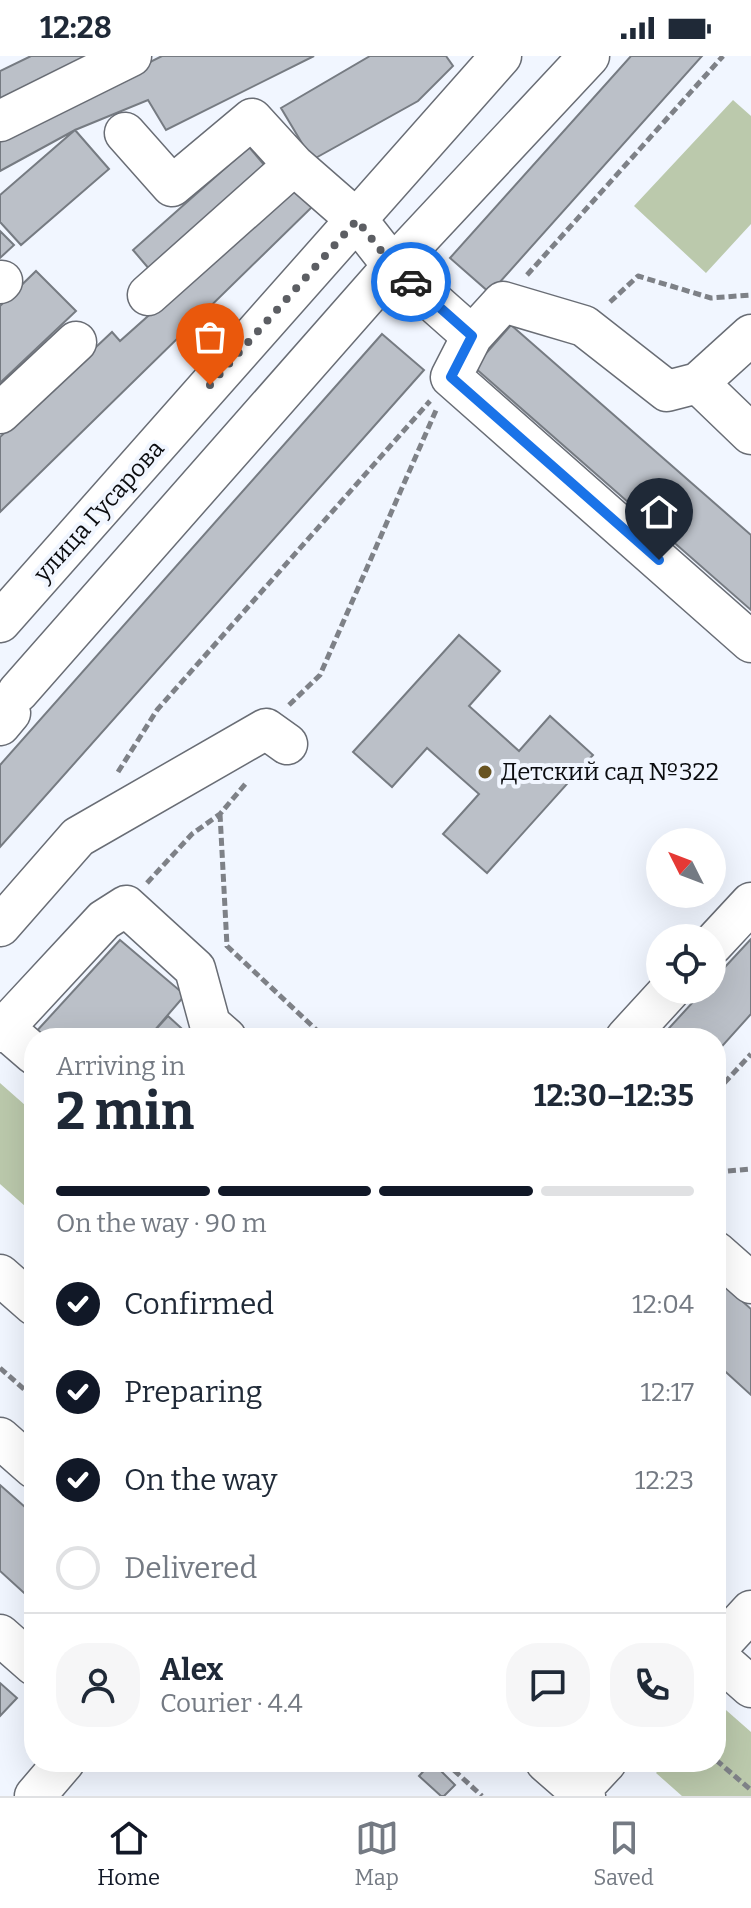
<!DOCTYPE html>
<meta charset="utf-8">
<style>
:root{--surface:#fff;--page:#f6f6f7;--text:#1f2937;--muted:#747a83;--line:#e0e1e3;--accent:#111827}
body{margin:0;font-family:Bitter,serif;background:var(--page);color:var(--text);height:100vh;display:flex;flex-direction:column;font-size:30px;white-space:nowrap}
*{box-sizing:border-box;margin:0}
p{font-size:26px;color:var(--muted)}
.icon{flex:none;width:44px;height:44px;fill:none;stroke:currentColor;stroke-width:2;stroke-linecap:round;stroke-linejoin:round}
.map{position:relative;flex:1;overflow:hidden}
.sheet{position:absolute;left:24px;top:972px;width:702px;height:744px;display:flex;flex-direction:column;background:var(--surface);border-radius:32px;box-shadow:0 8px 32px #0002}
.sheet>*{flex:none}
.needle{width:52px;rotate:312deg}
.tools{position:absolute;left:646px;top:772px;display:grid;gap:16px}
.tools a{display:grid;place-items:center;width:80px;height:80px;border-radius:50%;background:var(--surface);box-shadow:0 8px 32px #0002;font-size:40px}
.pin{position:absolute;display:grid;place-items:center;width:68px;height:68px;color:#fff;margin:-82px -34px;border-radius:50% 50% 50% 0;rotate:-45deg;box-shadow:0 0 8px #0007}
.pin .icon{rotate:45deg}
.courier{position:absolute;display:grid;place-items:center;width:80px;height:80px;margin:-40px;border:6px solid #1a73e8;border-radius:50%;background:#fff;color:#222;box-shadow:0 2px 10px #0007}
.head em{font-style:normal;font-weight:700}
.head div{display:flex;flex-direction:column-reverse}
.head{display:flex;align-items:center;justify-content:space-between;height:136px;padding:0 32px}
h1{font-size:52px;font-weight:700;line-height:60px}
.bar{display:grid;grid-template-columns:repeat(4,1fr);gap:12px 8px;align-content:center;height:96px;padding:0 32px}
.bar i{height:10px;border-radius:6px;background:var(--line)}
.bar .current{background:var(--accent)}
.bar p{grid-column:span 4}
.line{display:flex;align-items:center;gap:20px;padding:0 32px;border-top:2px solid var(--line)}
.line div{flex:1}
.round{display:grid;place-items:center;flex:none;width:84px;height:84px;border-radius:32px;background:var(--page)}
ol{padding:0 32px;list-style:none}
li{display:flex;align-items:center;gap:24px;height:88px}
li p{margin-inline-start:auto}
li .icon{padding:8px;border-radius:50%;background:var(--accent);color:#fff;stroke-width:4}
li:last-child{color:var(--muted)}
li i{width:44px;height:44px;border:4px solid var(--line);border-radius:50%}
.status{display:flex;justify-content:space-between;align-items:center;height:56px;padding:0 40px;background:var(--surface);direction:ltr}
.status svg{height:22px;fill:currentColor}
.dock{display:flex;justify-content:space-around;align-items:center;height:112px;border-top:2px solid var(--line);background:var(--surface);font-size:22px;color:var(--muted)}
.dock a{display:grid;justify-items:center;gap:4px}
.dock .current{color:var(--accent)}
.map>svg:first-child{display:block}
.green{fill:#bbc9ac}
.building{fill:#bbc0c8;stroke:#767b82;stroke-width:2}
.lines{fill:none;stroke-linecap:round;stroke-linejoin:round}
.minor-casing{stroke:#696d75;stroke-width:43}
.path{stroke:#7e8187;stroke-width:5;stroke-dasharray:8 4;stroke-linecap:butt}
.minor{stroke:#fff;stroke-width:40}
.done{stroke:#5c5e63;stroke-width:8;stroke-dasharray:0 14.4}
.route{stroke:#1a73e8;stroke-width:10}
.poi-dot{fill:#685422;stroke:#f1f6ff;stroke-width:3}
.labels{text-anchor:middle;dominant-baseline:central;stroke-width:8;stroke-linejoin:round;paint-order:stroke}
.street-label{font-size:24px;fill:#0b0c0f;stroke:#f1f6ff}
.poi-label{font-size:24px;fill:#0b0c0f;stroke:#f1f6ff;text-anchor:start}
</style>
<div class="status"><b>12:28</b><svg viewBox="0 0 49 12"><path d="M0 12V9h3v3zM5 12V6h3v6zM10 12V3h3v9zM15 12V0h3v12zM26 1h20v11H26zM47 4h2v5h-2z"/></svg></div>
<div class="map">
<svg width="751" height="1740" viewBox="0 0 751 1740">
<rect width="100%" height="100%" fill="#f1f6ff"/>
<!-- green -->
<path class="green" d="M733,44L751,60V168L706,217L634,150Z
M0,1027L34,1057V1158L0,1128Z
M718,1647L751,1676V1740H682L656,1717L666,1706H716Z"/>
<!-- building -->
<path class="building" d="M31,0H106L0,52V15Z
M162,0H314L166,74L148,44L75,74L0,115V81Z
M370,0H446L453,10L418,45L312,104L281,52Z
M631,0H702L490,237L450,202Z
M75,74L109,113L21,189L0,166V139Z
M249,91L266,111L150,214L133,194Z
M295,129L314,149L0,456V381L112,276L120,285Z
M0,175L14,189L0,202Z
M36,215L76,255L0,327V250Z
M511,269L751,479V554L474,311Z
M382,278L424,314L0,791V709Z
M459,579L500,615L469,650L519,695L550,660L593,699L487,817L443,778L479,738L427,692L392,731L353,696Z
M751,883V958L716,997V982H660L704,934H712V925Z
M120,884L185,939L148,982H39L34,978Z
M168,960L192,982H148Z
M716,1222L751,1253V1339L716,1307Z
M0,1429L34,1459V1546L0,1515Z
M0,1627L17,1642L0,1660Z
M432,1706L455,1729L444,1740H441L419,1720Z"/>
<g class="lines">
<!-- minor casing -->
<g class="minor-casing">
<path id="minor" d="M0,65L131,0
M125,77L172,130L252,63L294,109L357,164L393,210L472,280L503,246L584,270L667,335L698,327L751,279
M0,227L2,225
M148,239L294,109
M472,280L451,321L751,586
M698,327L751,378
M0,357L76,286
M0,566L501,0
M18,636L393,210L589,0
M0,669L10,657
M0,870L78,781L266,673L287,688
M712,889L751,847
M4,972L34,998
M0,976L104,864L126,850L195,913L210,968L226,982
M626,982L670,934
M716,1196L751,1227
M0,1219L34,1249
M0,1382L34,1412
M0,1579L34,1609
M716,1593L751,1555
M716,1600L751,1631
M546,1706L585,1740
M579,1735L606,1706
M35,1740L64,1706"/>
</g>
<!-- path -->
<path class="path" d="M527,219L723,0
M610,246L638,220L711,242L751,239
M289,649L320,619L437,352
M118,716L157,654L430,345
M220,758L227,890L325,982
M147,827L192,778L220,758L247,726
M716,1036L751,998
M716,1116L751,1113
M0,1312L34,1342
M716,1704L751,1734
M445,1706L482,1740"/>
<!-- minor -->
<use href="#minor" class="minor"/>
</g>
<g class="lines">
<!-- done -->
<path class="done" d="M210,329L357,164L393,210L411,226"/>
<!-- route -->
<path class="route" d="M411,226L472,280L451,321L659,504"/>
</g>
<!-- markers -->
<circle class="poi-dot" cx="485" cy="716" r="8"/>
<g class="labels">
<!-- street labels -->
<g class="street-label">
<text transform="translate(99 455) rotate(-48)">улица Гусарова</text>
</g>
<!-- poi labels -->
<g class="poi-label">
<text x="501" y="716">Детский сад №322</text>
</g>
</g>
</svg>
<div class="tools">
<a><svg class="needle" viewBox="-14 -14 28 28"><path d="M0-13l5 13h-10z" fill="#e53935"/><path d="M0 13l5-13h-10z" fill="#747a83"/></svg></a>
<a><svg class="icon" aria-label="locate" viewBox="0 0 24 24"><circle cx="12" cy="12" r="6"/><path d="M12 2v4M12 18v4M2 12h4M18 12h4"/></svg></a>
</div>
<div class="pin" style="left:210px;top:329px;background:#ea580c"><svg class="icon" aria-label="bag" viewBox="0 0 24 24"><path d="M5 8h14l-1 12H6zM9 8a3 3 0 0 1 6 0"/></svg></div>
<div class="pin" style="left:659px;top:504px;background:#1f2937"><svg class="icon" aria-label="home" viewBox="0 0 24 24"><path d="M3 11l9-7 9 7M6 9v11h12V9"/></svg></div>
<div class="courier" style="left:411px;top:226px"><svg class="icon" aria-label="car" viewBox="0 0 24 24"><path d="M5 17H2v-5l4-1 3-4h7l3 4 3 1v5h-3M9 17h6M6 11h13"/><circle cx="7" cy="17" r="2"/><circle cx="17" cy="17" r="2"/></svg></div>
<section class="sheet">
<div class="head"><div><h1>2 min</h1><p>Arriving in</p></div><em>12:30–12:35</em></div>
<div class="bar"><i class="current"></i><i class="current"></i><i class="current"></i><i></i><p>On the way · 90 m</p></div>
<ol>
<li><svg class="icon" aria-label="check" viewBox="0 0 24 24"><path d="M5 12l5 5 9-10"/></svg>Confirmed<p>12:04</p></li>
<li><svg class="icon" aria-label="check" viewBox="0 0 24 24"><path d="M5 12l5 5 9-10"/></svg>Preparing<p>12:17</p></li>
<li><svg class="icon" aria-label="check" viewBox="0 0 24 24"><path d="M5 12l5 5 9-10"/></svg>On the way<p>12:23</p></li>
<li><i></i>Delivered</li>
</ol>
<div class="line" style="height:144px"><a class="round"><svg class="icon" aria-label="person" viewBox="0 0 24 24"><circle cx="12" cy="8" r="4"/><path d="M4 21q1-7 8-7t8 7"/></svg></a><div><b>Alex</b><p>Courier · 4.4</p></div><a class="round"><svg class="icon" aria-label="chat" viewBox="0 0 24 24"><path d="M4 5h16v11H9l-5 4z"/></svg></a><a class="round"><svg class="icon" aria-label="phone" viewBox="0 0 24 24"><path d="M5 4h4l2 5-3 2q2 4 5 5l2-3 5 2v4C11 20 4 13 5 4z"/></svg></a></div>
</section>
</div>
<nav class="dock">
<a class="current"><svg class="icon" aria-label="home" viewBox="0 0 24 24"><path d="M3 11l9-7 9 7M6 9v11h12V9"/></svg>Home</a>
<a><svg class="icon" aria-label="map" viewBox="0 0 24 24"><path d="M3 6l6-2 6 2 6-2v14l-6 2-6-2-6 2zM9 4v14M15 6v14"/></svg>Map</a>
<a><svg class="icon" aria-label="saved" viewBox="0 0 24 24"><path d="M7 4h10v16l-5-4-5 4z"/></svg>Saved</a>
</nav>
